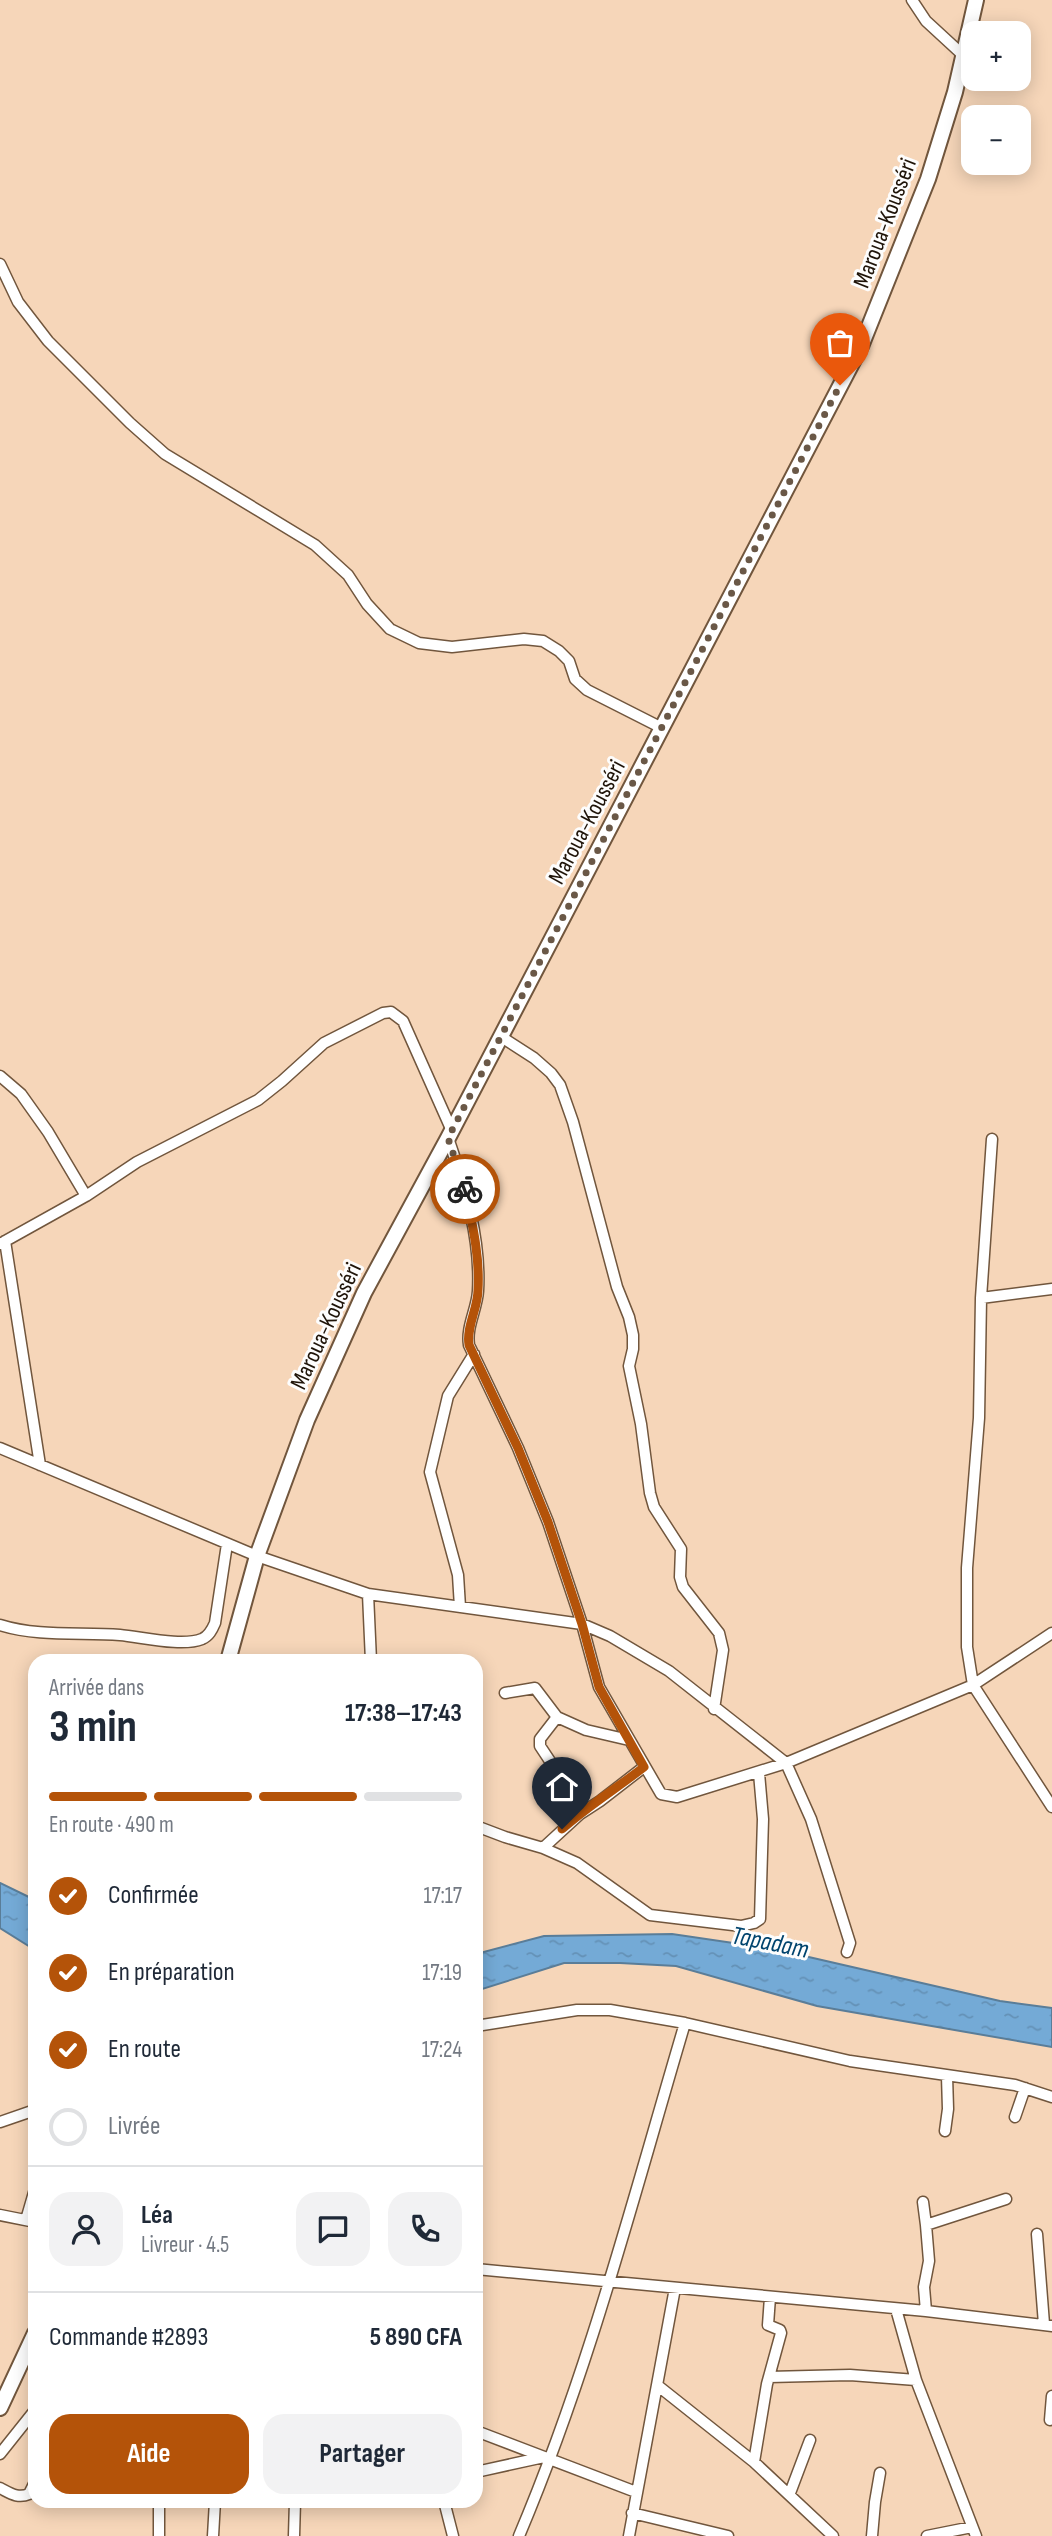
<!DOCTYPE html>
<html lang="fr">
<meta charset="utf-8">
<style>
:root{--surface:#fff;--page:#f2f2f3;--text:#1f2937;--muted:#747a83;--line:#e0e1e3;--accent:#b45309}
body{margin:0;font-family:"Sofia Sans Condensed",sans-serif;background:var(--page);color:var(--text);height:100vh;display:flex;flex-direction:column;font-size:26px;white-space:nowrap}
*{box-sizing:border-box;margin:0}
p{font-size:23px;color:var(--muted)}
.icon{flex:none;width:38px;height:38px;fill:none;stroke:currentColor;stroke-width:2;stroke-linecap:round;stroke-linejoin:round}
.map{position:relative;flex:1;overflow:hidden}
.drawer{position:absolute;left:28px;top:1654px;width:455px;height:854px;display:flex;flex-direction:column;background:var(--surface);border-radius:21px;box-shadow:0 4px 18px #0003}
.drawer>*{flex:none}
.fabs{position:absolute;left:961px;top:21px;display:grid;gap:14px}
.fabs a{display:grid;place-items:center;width:70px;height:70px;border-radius:14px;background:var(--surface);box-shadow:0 4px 18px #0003;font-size:35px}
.pin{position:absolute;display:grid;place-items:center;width:60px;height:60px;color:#fff;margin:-72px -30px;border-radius:50% 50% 50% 0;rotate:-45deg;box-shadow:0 0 7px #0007}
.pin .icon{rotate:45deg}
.courier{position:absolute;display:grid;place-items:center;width:70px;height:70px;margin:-35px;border:5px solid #b45309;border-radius:50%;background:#fff;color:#222;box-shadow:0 2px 9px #0007}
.summary em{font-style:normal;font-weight:700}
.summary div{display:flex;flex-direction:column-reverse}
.summary{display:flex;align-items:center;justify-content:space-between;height:119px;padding:0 21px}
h1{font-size:46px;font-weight:700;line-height:52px}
.bar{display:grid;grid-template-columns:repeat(4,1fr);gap:10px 7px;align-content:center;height:84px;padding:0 21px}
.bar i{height:9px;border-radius:5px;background:var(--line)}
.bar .selected{background:var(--accent)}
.bar p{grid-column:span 4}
.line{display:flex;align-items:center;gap:18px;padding:0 21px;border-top:2px solid var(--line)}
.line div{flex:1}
.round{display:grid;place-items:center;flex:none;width:74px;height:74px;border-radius:21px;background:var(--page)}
ol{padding:0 21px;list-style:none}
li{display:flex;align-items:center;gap:21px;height:77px}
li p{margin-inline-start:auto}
li .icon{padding:7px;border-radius:50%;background:var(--accent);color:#fff;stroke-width:4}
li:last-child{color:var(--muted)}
li i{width:38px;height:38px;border:4px solid var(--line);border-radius:50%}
.button{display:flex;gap:14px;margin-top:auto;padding:14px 21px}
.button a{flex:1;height:80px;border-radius:21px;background:var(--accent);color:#fff;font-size:28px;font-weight:700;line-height:80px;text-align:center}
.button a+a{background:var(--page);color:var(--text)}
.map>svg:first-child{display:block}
.water{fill:url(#water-ripples);stroke:#5a7d98;stroke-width:2}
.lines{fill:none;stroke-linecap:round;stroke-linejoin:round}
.minor-casing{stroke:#71563d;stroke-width:13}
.highway-casing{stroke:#71563d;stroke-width:18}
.minor{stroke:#fff;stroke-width:10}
.highway{stroke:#fff;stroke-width:14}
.done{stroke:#6a5847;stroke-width:7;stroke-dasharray:0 12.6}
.route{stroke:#b45309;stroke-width:9}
.labels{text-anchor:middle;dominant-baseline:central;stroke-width:6;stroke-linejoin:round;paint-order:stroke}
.street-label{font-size:24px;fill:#1f1409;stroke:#fdfdfd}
.water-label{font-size:26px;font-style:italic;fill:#00446e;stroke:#fdfdfd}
</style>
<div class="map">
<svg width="1052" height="2536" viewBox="0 0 1052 2536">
<defs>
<pattern id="water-ripples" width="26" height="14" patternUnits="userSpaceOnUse" patternTransform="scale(1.75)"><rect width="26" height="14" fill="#74aad6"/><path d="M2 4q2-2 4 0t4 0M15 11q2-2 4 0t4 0" fill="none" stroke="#6491b6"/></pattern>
</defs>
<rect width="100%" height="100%" fill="#f6d6b9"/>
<!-- water -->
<path class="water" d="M0,1883L35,1900V1950L0,1928Z
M672,1934L774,1949L1000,2001L1052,2008V2047L817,2006L676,1966L620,1963H564L476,1991V1954L544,1936Z"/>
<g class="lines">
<!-- minor casing -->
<g class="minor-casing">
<path id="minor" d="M912,0L926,21L964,56
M0,264L18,302L48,341L130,423L165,454L315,545L348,575L367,604L390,629L419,643L452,647L524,639L543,641L559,651L569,661L575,679L587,690L662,728
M500,1036L534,1058L551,1073L560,1085L573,1122L617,1287L629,1317L633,1335V1349L629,1366L641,1424L650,1493L654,1507L681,1549L680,1577L683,1587L719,1633L723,1650L714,1709
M0,1076L21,1094L48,1132L86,1196
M448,1138C465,1187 481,1239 478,1291C477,1309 466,1327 469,1345L518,1448L548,1522L582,1624L599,1687L661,1794L677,1797L786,1763L973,1685L1052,1633
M992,1139L981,1298L979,1418L967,1568V1647L973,1685L1052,1807
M5,1241L40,1465
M0,1244L86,1196L137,1162L258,1100L282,1081L324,1043L383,1013L391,1012L403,1021L452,1131
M981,1298L1052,1289
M0,1448L257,1556L368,1594L582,1624L610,1636L669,1671L786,1763L811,1819L850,1943L847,1952
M368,1594L371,1661
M460,1607L458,1575L430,1472L448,1396L474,1354
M0,1625C38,1637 81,1632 120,1635C142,1637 182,1647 202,1639C209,1636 212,1630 215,1623L227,1544
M505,1693L535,1688L557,1717L586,1730L629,1740
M557,1717L540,1739V1746L583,1811
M644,1767L600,1801L580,1814L543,1848L577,1863L650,1915L741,1926L754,1923L760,1919L763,1819L759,1773
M476,1826L505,1837L543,1848
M476,2026L577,2010H610L685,2023L850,2061L1015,2085L1052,2097
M1015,2117L1025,2088
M0,2122L35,2110
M945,2131L948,2109L947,2076
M923,2202L926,2225
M0,2215L35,2222
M26,2220L35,2189
M1037,2234L1044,2324
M476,2269L926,2311L1052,2326
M896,2309L916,2380L976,2536
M926,2311L924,2287L929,2261L926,2225L1006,2199
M769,2377L850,2375L916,2380
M657,2385L754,2462L833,2536
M1050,2420L1052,2396
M476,2431L636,2492
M0,2454L35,2410
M754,2462L767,2384L781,2333L780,2330L768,2325L770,2297
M476,2472L544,2457
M0,2488C10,2493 18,2499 29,2494L35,2482
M790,2493L810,2440
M159,2501V2536
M444,2501L453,2536
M632,2513L728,2536
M213,2536L215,2501
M294,2536L295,2501
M519,2536C589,2371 634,2195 685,2023
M629,2536L675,2288
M872,2536L875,2502L880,2473
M927,2536L972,2527"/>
</g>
<!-- highway casing -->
<g class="highway-casing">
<path id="highway" d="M228,1661L257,1556L307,1420L364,1293L448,1138L862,344L928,179L955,92L976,0
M0,2408L35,2333"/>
</g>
<!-- minor -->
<use href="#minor" class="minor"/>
<!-- highway -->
<use href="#highway" class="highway"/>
</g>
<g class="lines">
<!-- done -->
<path class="done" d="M465,1189L448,1138L840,385"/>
<!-- route -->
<path class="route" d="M465,1189C472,1223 480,1255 478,1290C478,1308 466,1327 469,1345L518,1448L548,1522L582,1624L599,1687L644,1767C617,1788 588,1806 562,1829"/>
</g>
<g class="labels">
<!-- street labels -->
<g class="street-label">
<text transform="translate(885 223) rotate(-69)">Maroua-Kousséri</text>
<text transform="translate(587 822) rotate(-62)">Maroua-Kousséri</text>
<text transform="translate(326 1326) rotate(-65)">Maroua-Kousséri</text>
</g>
<!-- water labels -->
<g class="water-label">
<text transform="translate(770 1943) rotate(11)">Tapadam</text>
</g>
</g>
</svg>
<div class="fabs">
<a>+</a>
<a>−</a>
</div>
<div class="pin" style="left:840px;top:385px;background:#ea580c"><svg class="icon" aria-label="bag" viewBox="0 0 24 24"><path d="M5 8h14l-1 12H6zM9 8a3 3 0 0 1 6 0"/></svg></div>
<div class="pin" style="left:562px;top:1829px;background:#1f2937"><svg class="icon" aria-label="home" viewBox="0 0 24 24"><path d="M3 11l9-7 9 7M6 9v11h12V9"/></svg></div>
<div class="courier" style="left:465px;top:1189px"><svg class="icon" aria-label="bike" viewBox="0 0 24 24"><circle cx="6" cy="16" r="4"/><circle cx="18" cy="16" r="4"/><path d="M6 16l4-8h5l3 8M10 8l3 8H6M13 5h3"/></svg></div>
<section class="drawer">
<div class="summary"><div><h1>3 min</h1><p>Arrivée dans</p></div><em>17:38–17:43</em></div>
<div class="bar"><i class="selected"></i><i class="selected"></i><i class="selected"></i><i></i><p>En route · 490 m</p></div>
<ol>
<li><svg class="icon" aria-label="check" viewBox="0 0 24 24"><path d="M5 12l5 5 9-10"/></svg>Confirmée<p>17:17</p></li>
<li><svg class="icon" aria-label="check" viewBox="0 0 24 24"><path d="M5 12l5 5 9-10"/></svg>En préparation<p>17:19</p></li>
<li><svg class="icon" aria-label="check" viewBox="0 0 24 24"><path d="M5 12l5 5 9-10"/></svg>En route<p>17:24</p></li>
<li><i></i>Livrée</li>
</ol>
<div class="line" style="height:126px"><a class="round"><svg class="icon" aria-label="person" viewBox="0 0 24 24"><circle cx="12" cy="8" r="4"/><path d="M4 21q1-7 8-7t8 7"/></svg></a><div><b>Léa</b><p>Livreur · 4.5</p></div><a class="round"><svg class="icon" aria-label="chat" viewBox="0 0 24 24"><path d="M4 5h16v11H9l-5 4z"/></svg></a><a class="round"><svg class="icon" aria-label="phone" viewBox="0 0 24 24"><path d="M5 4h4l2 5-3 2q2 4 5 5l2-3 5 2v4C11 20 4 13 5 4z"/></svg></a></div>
<div class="line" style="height:91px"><div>Commande #2893</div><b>5 890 CFA</b></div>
<div class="button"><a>Aide</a><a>Partager</a></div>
</section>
</div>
